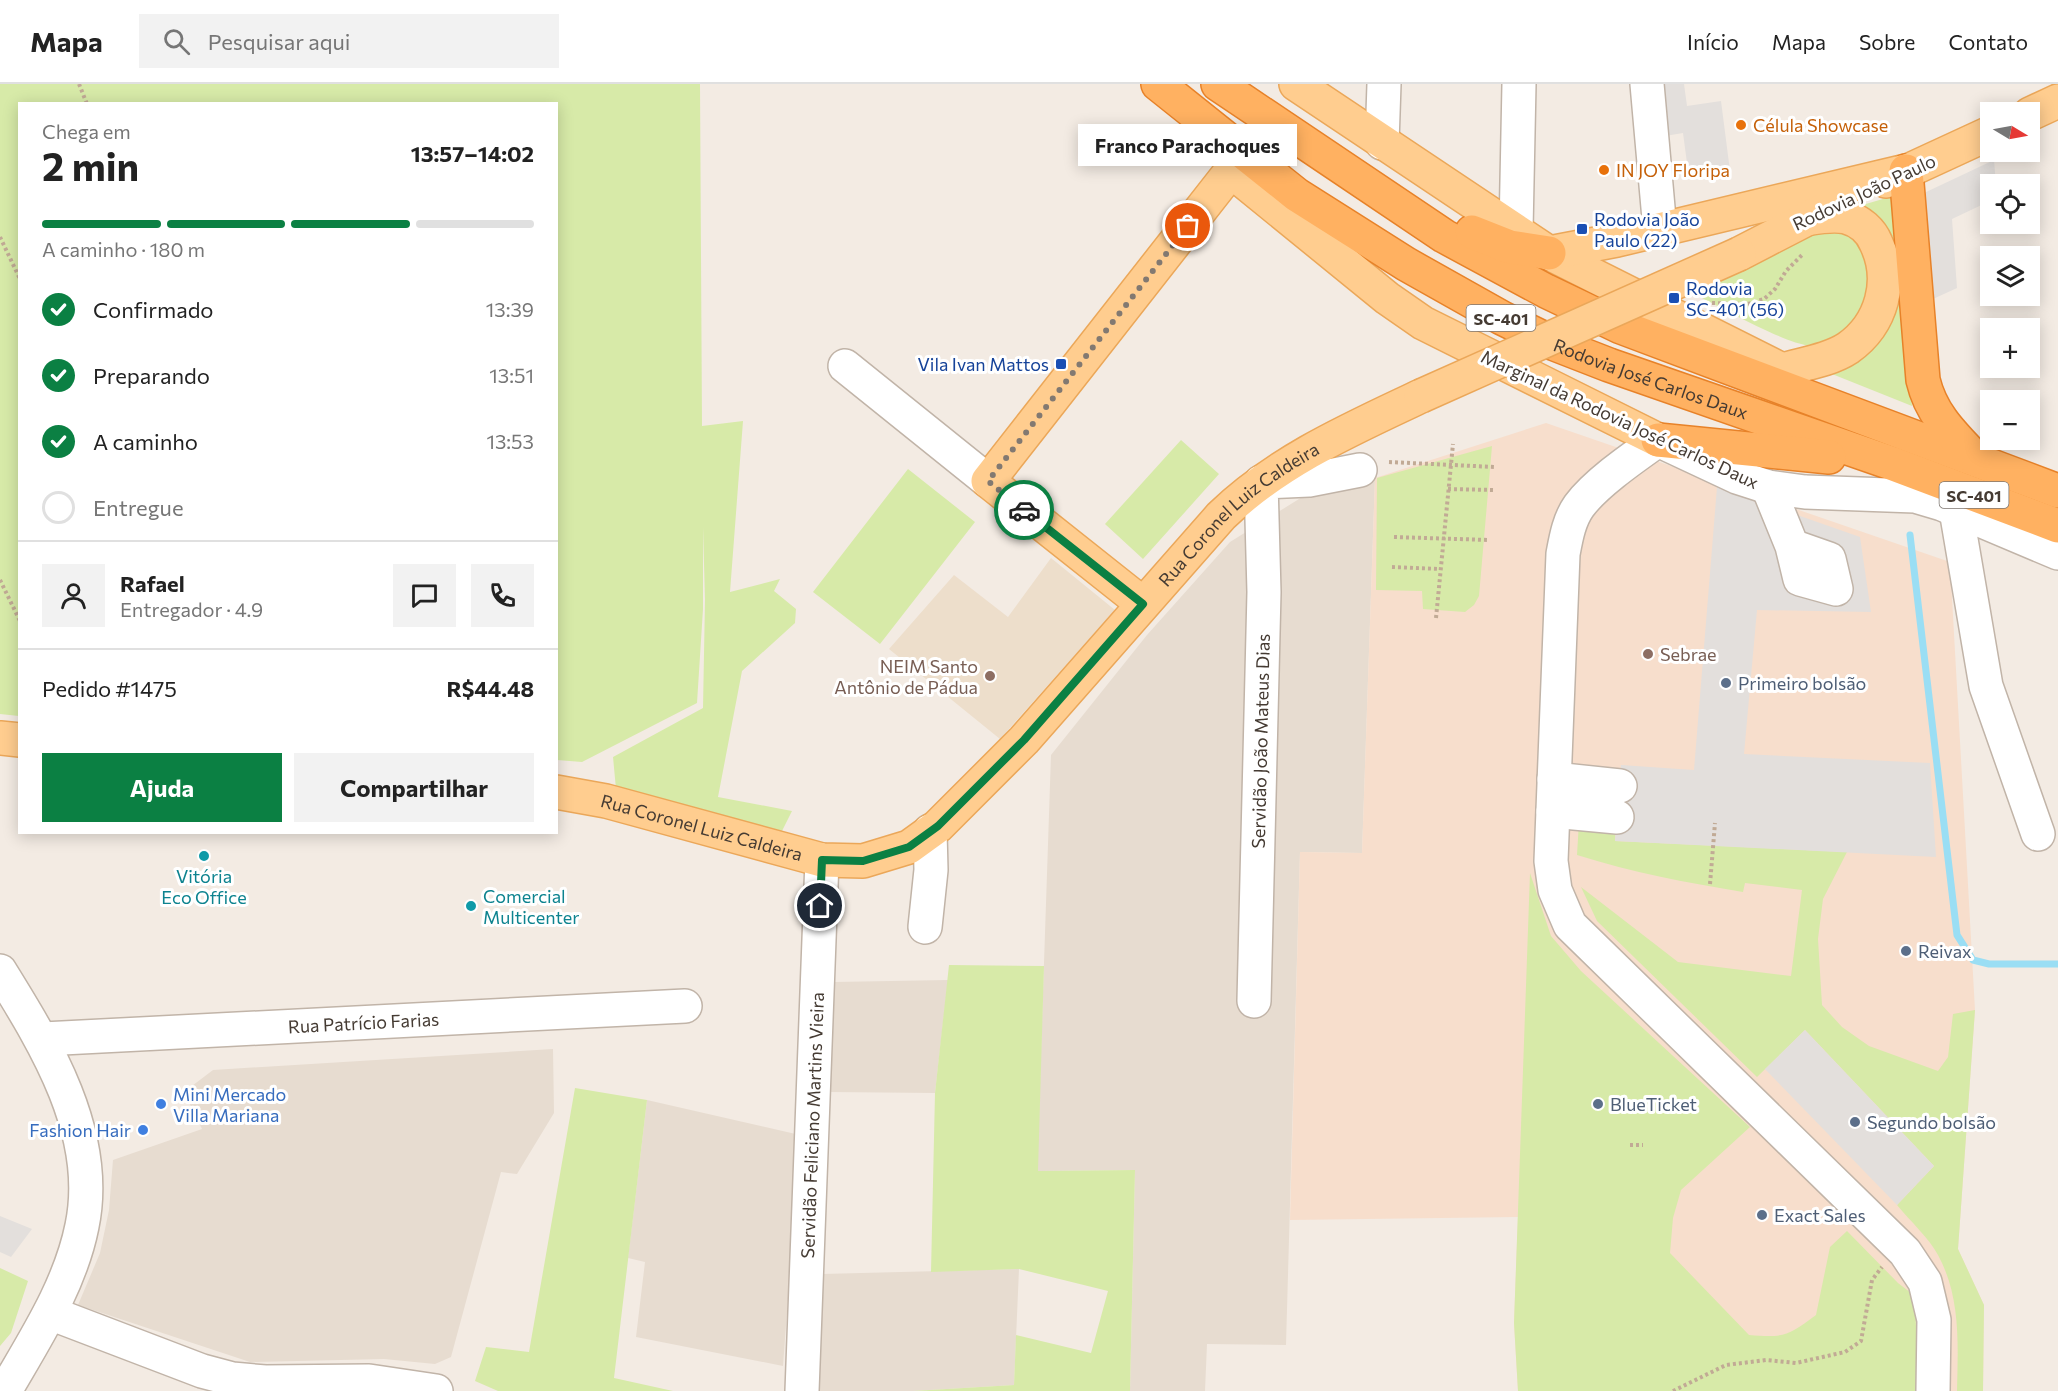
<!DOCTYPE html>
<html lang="pt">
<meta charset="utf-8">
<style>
:root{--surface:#fff;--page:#f2f2f2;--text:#222;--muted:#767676;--line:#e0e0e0;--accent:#0b8043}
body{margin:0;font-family:Commissioner,sans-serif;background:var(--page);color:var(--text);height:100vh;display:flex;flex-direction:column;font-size:22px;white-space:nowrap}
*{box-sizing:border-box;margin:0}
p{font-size:20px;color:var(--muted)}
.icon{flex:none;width:33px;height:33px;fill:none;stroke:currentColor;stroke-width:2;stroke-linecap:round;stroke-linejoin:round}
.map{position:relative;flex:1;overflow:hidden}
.panel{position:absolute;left:18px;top:18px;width:540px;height:732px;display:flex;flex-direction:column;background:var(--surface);border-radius:0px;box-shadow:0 3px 15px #0003}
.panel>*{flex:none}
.needle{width:39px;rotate:100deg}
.tools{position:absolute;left:1980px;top:18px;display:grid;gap:12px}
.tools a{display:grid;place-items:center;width:60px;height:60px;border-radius:0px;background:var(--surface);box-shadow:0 3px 15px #0003;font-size:30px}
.pin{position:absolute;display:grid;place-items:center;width:51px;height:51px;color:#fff;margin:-26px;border:3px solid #fff;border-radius:50%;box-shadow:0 2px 6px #0007}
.courier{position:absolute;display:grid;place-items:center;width:60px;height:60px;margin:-30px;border:4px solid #0b8043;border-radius:50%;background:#fff;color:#222;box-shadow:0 2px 8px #0007}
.bubble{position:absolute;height:42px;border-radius:0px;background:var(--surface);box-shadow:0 3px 15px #0003;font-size:20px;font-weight:700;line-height:42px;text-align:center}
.summary em{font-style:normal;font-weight:700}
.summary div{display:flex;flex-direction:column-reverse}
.summary{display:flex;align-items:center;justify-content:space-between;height:102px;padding:0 24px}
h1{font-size:39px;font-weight:700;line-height:45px}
.bar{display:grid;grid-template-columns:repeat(4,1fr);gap:9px 6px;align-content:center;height:72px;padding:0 24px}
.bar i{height:8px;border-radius:4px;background:var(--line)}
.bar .selected{background:var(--accent)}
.bar p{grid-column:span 4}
.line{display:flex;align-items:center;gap:15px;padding:0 24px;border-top:2px solid var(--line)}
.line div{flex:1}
.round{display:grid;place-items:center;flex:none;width:63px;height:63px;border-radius:0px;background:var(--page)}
ol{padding:0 24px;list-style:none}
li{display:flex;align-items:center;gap:18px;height:66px}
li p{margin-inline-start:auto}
li .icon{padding:6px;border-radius:50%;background:var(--accent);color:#fff;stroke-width:4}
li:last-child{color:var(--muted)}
li i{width:33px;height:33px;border:3px solid var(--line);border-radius:50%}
.cta{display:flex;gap:12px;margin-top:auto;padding:12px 24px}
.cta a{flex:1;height:69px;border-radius:0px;background:var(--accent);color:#fff;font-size:24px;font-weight:700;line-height:69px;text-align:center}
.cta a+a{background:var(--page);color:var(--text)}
header{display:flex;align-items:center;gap:36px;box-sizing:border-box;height:84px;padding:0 30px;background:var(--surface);border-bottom:2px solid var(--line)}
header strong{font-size:28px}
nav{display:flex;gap:33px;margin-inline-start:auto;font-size:21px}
.search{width:420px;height:54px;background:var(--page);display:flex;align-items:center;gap:15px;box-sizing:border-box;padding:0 21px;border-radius:0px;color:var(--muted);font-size:22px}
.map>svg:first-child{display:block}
.residential{fill:#e7dcd0}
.commercial{fill:#f7decc}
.education{fill:#eddecb}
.green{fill:#d7eaa8}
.parking{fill:#e3dfdc}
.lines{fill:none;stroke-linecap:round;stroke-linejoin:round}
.stream{stroke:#9adef4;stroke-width:7}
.minor-casing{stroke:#c1b4a8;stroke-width:36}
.major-casing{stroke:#eba759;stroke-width:36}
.highway-casing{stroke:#e78229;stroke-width:36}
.path{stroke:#c1aa95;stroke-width:4;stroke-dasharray:3 3;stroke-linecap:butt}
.minor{stroke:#fff;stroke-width:33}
.major{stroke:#ffcd8f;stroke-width:33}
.highway{stroke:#ffb161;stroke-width:33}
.major-bridge-casing{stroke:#eba759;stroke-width:36;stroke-linecap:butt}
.major-bridge{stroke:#ffcd8f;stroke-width:33}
.done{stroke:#827971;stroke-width:6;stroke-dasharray:0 10.8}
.route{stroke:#0b8043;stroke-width:8}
.food-dot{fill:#e8710a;stroke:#fff;stroke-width:2}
.transit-dot{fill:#1a4fb4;stroke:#fff;stroke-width:2}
.education-dot{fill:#8d6e63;stroke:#fff;stroke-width:2}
.service-dot{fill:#5c6f8a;stroke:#fff;stroke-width:2}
.culture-dot{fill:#0f9aa8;stroke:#fff;stroke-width:2}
.shop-dot{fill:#3f7fe0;stroke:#fff;stroke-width:2}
.labels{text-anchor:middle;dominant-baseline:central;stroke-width:6;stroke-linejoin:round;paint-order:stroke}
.shield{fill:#fff;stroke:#7d7670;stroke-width:1.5}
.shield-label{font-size:16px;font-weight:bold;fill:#453b33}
.food-label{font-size:18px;fill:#c56008;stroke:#fff;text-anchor:start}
.street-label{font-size:18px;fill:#453b33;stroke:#fff}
.transit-label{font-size:18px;fill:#164399;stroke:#fff;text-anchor:start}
.education-label{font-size:18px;fill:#785e54;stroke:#fff;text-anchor:start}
.service-label{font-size:18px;fill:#4e5e75;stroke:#fff;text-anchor:start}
.culture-label{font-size:18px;fill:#0d838f;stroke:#fff}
.shop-label{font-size:18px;fill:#366cbe;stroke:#fff;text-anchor:start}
</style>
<header>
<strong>Mapa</strong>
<div class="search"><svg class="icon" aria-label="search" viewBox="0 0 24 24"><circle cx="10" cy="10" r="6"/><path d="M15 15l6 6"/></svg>Pesquisar aqui</div>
<nav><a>Início</a><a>Mapa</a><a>Sobre</a><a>Contato</a></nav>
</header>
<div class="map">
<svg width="2058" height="1307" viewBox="0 0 2058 1307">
<rect width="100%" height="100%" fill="#f3ebe3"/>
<!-- residential -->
<path class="residential" d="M1375,394L1362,769L1300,768L1286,1261L1207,1260L1205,1307H1130L1135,1086L1037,1087L1051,671L1147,551L1230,458L1307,410Z
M948,896L935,1009L829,1008L834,898Z
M553,965L554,1029L517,1090L501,1088L451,1273L435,1280L384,1275L250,1278L78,1221L100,1169L109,1126L113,1076L202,1045L184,1008L213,986Z
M647,1016L800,1051L783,1282L636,1253L645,1178L628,1174Z
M1019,1185L1014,1301L913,1307H817L822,1190Z"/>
<!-- commercial -->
<path class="commercial" d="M1546,339L1950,478L1975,926L1958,1165L1984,1221L1983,1307H1518L1514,1239L1518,1133L1290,1136L1300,768L1362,769L1375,394Z"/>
<!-- education -->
<path class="education" d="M1051,474L1115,526L1000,655L889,565L954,491L1008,533Z"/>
<!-- green -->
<path class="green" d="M0,0H700L702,342L743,337L730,508L780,495L774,507L796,525L795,539L742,587L718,713L792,727L782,747L616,705L613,673L703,624L705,516L703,443V525L697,619L582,678L557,676L556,20H20L19,632L0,630Z
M1893,112L1912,322L1827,288L1880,244L1859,122Z
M1834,143L1865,162C1867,175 1870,189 1870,203C1870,228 1837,265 1810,262C1781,258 1721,223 1692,209L1820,144Z
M1181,356L1219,390L1143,475L1105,440Z
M1492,362L1479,512L1474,521L1465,528L1423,525L1422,507L1376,506L1377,394Z
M908,385L975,438L880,560L813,508Z
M1579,738L1616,740L1615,757L1847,768L1823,815L1818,855L1822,921L1842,943L1869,962L1938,987L1948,973L1953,930L1975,926L1958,1165L1984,1221L1983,1307H1957C1958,1261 1961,1213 1938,1171C1929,1154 1910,1137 1897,1121L1934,1082L1805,946L1757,993L1597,837L1581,803L1678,878L1791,892L1802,806L1745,799L1743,808C1684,798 1634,789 1577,771Z
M1530,789L1551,852L1581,887L1750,1043L1681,1106L1673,1134L1670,1169L1749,1251C1783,1254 1788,1252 1816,1231L1830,1163L1847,1147L1898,1199L1915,1212L1918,1307H1518L1514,1239Z
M949,881L1044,882L1038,1087L1135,1086L1130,1307H913L1014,1301L1016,1251L1091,1269L1108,1207L1019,1185L931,1188L935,1009Z
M575,1004L647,1016L614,1294L673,1307H498L475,1297L486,1263L529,1268Z
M0,1184L28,1197L11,1249L0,1262Z"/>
<!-- parking -->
<path class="parking" d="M1663,0H1684L1687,22L1721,17L1730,87L1689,94L1683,49L1665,52Z
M1994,76L1996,100H1990V117L1952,135L1957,204L1933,215L1924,109Z
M1717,403L1860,453L1871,528L1757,526L1744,670L1930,679L1936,773L1615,757L1621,681L1694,686Z
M1805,946L1934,1082L1897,1121L1765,985Z
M0,1132L32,1145L11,1173L0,1168Z"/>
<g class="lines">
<!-- stream -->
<path class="stream" d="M1910,451L1957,851L1973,876L1989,880H2058"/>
<!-- minor casing -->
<g class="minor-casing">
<g id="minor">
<path d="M1647,0L1660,146"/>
<path d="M1382,59L1384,0"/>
<path d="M1516,146L1519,0"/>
<path d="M845,282L988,397"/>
<path d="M1768,403L1792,462L1800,495L1836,505L1829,475L1792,462"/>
<path d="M1956,426L1986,602L2038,750"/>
<path d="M1554,695L1620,702"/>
<path d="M1553,727L1617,733"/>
<path d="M925,843L931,786L930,747"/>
<path d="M0,887C46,961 101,1050 82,1142C70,1202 35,1255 5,1307"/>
<path id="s1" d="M1254,917L1264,508L1261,398L1309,396L1360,386"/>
<path id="s2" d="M43,955L685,922"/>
<path d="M50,1229L202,1287L232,1295L265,1298L369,1297L436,1307"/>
<path id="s3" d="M802,1307L822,776"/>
<path d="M1933,1307L1934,1236L1925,1198L1905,1168L1570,841L1555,806L1551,777L1563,470C1566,454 1569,436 1579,422C1596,399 1634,373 1658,356L1737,393L1768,403L1805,408L1915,412L1942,420L2058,469"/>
</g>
</g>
<!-- major casing -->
<g class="major-casing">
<g id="major">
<path d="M1296,0L1549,169L1782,286C1803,280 1830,276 1848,264C1882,240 1894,196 1876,159C1871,147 1860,137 1846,133C1833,130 1818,133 1805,135"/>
<path d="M2030,30L2058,17"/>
<path d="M1886,97L1990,49"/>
<path d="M1549,169L1617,156L1906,87"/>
<path d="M1739,170L1826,125"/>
<path d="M1143,520L988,397L1231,87L1387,214L1423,239L1658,356"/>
<path d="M0,654L20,656"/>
<path id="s4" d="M556,708L606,717L822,776L863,777L909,763L938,742L1024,656L1221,432C1278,377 1351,345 1421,312"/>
</g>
</g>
<!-- highway casing -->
<g class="highway-casing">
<g id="highway">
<path id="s5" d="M1158,0L1297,111L1406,180L1502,234L1555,260L1609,281L1891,379L2058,442"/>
<path d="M1218,0L1444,152L1546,207L1621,243L2058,407"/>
<path d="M1906,87L1923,296C1931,330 1952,350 1975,374"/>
<path d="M1472,148L1510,163L1549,169"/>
<path d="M1658,356L1829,373"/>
</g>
</g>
<!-- path -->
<path class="path" d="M79,0L87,20
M0,153L20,195
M1712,219L1748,220L1764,215L1775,205L1786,187L1803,170
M1389,378L1495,383
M1448,405L1493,406
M1394,453L1489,456
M1392,483L1440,485
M0,496L20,537
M1436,534L1453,360
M1710,800L1715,739
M1630,1061H1643
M1673,1307L1726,1281L1766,1276L1796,1279L1845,1268L1861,1257L1872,1196L1882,1183"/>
<!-- minor -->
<use href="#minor" class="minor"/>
<!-- major -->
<use href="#major" class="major"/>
<!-- highway -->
<use href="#highway" class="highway"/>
<!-- major-bridge casing -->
<g class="major-bridge-casing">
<path id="major-bridge" d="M1421,312L1739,170"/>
</g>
<!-- major-bridge -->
<use href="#major-bridge" class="major-bridge"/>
</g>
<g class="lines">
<!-- done -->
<path class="done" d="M1024,426L988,397L1188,142"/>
<!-- route -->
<path class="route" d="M820,822L822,776L863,777L909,763L938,742L1024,656L1143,520L1024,426"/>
</g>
<!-- markers -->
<g class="food-dot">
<circle cx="1741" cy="41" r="6"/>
<circle cx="1604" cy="86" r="6"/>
</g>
<g class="transit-dot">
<rect x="1576" y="139" width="12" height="12" rx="3"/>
<rect x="1668" y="208" width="12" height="12" rx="3"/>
<rect x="1055" y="274" width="12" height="12" rx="3"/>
</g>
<g class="education-dot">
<circle cx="1648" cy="570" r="6"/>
<circle cx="990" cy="592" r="6"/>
</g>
<g class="service-dot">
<circle cx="1726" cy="599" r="6"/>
<circle cx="1906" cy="867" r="6"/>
<circle cx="1598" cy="1020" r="6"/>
<circle cx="1855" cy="1038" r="6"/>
<circle cx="1762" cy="1131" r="6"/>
</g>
<g class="culture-dot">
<circle cx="204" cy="772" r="6"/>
<circle cx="471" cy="822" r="6"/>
</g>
<g class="shop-dot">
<circle cx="161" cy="1020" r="6"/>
<circle cx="143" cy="1046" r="6"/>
</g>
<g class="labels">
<!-- shield labels -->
<g class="shield">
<rect x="1466.5" y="221" width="69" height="26" rx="4.5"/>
<rect x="1939.5" y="398" width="69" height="26" rx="4.5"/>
</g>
<g class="shield-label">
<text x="1501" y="234">SC-401</text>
<text x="1974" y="411">SC-401</text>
</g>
<!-- food labels -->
<g class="food-label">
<text x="1753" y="41">Célula Showcase</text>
<text x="1616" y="86">IN JOY Floripa</text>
</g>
<!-- street labels -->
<g class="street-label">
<text transform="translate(1864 108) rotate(-25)">Rodovia João Paulo</text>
<text stroke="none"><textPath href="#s5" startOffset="578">Rodovia José Carlos Daux</textPath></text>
<text transform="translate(1620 335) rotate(25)">Marginal da Rodovia José Carlos Daux</text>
<text stroke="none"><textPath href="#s4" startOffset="834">Rua Coronel Luiz Caldeira</textPath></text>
<text stroke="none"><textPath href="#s1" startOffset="260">Servidão João Mateus Dias</textPath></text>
<text stroke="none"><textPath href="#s4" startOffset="150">Rua Coronel Luiz Caldeira</textPath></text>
<text stroke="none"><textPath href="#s2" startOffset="321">Rua Patrício Farias</textPath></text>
<text stroke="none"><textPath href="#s3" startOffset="266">Servidão Feliciano Martins Vieira</textPath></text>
</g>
<!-- transit labels -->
<g class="transit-label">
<text x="1594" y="135">Rodovia João<tspan x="1594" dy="21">Paulo (22)</tspan></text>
<text x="1686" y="204">Rodovia<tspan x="1686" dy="21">SC-401 (56)</tspan></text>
<text x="1049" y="280" text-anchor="end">Vila Ivan Mattos</text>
</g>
<!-- education labels -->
<g class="education-label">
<text x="1660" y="570">Sebrae</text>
<text x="978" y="582" text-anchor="end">NEIM Santo<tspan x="978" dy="21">Antônio de Pádua</tspan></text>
</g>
<!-- service labels -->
<g class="service-label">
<text x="1738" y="599">Primeiro bolsão</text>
<text x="1918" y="867">Reivax</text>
<text x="1610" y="1020">BlueTicket</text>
<text x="1867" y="1038">Segundo bolsão</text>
<text x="1774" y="1131">Exact Sales</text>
</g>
<!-- culture labels -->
<g class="culture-label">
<text x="204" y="792">Vitória<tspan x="204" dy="21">Eco Office</tspan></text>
<text x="483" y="812" text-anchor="start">Comercial<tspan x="483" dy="21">Multicenter</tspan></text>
</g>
<!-- shop labels -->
<g class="shop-label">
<text x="173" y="1010">Mini Mercado<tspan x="173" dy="21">Villa Mariana</tspan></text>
<text x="131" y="1046" text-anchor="end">Fashion Hair</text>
</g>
</g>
</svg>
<div class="tools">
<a><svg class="needle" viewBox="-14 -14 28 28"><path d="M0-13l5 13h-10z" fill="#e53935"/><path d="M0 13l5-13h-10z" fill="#767676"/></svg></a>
<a><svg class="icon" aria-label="locate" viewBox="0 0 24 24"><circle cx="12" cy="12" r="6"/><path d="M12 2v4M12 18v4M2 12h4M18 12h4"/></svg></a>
<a><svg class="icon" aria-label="layers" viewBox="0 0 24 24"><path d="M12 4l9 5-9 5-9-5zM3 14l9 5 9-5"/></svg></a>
<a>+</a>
<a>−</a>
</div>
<div class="pin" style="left:1188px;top:142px;background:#ea580c"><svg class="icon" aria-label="bag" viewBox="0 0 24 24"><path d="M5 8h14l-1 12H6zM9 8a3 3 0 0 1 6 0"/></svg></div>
<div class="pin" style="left:820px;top:822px;background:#1f2937"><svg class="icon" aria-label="home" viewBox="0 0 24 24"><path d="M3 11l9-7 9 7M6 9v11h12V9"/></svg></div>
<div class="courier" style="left:1024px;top:426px"><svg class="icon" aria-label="car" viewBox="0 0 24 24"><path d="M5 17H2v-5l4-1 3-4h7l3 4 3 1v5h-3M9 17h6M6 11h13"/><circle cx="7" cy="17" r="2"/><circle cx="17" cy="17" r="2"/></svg></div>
<div class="bubble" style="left:1078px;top:40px;width:219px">Franco Parachoques</div>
<section class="panel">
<div class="summary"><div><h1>2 min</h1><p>Chega em</p></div><em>13:57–14:02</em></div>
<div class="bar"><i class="selected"></i><i class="selected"></i><i class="selected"></i><i></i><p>A caminho · 180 m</p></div>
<ol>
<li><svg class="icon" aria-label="check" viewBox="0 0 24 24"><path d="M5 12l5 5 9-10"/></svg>Confirmado<p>13:39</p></li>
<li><svg class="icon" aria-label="check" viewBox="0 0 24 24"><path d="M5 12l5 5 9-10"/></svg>Preparando<p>13:51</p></li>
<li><svg class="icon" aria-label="check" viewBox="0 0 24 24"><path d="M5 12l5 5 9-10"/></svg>A caminho<p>13:53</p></li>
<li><i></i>Entregue</li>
</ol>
<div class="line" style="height:108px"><a class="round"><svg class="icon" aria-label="person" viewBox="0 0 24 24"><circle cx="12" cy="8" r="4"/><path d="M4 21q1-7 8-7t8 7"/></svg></a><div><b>Rafael</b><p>Entregador · 4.9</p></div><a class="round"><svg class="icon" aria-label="chat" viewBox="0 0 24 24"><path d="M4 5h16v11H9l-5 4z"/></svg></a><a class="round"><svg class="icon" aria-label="phone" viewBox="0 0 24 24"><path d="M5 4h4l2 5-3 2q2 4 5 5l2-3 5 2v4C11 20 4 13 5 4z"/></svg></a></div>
<div class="line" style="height:78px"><div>Pedido #1475</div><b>R$44.48</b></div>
<div class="cta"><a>Ajuda</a><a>Compartilhar</a></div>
</section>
</div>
